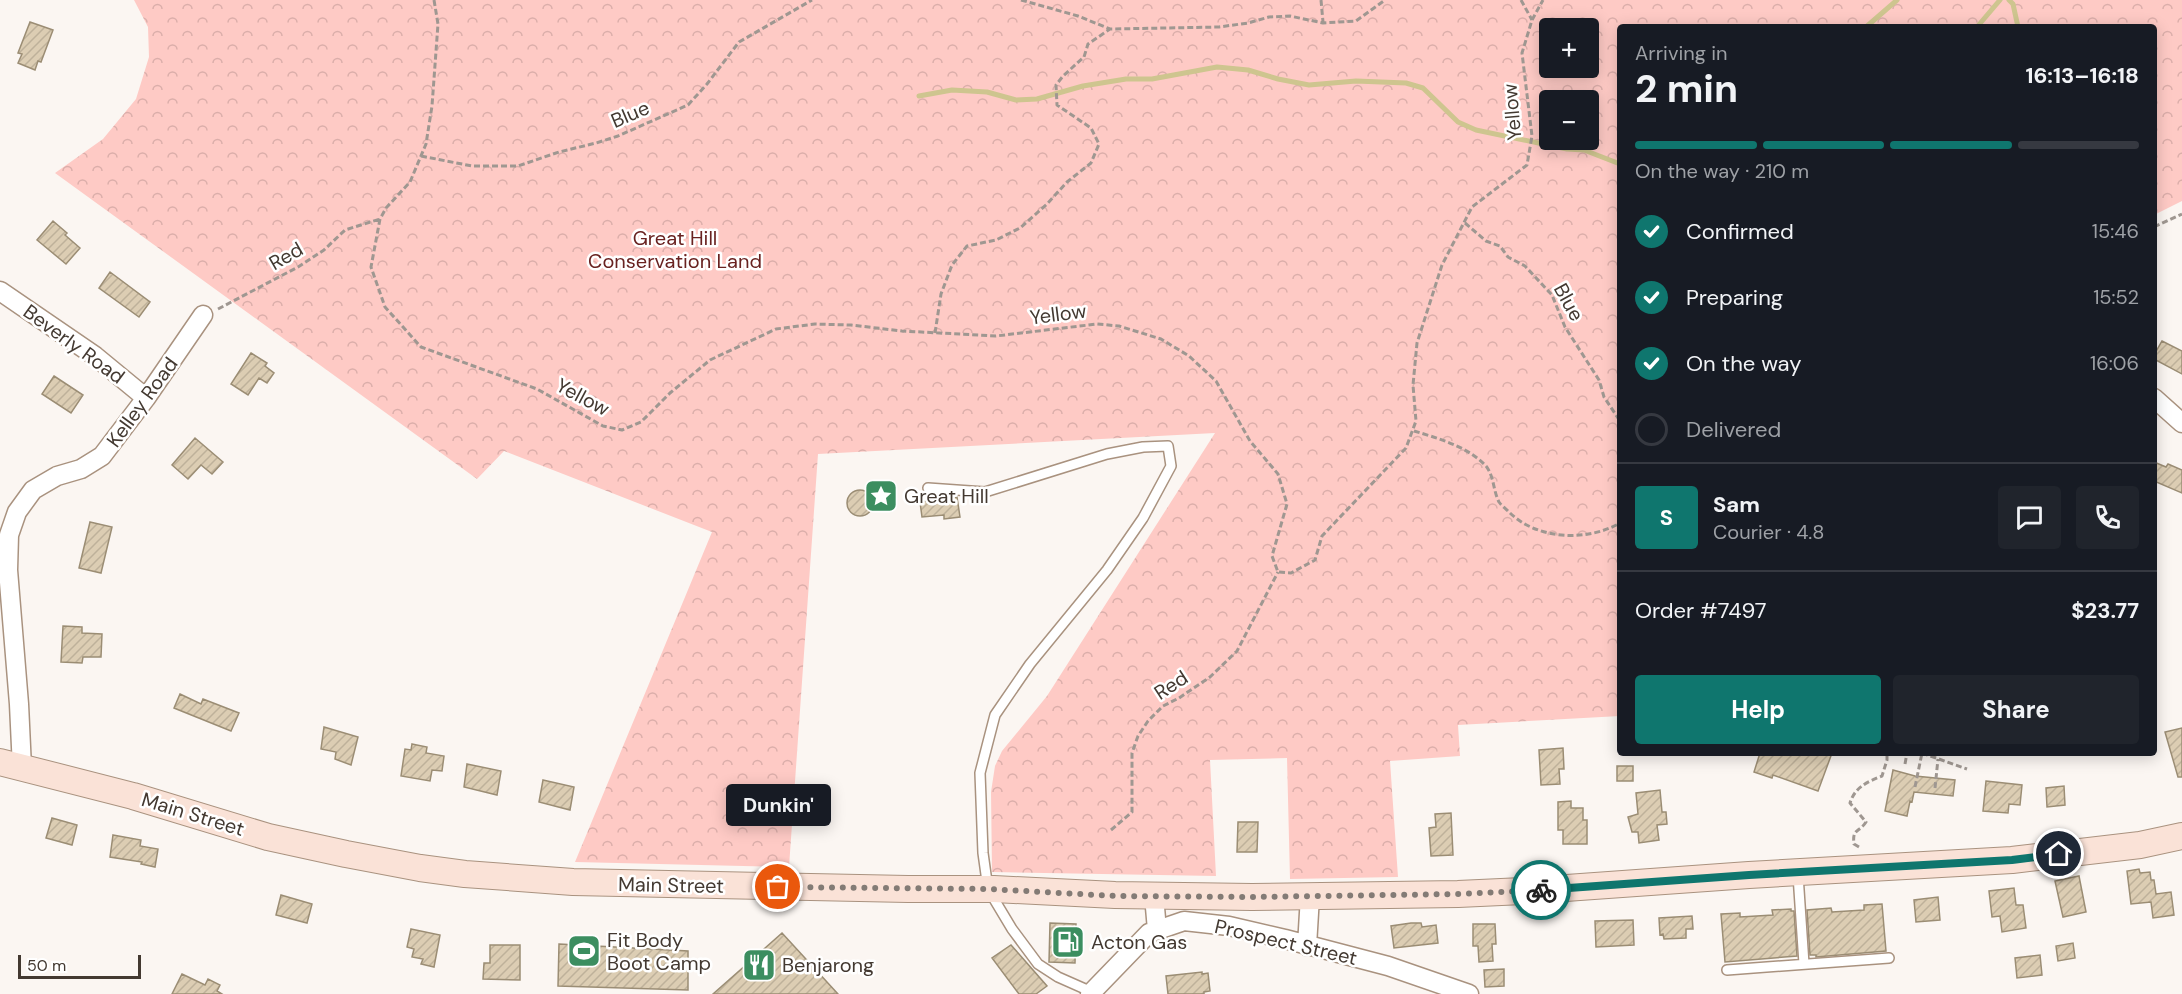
<!DOCTYPE html>
<meta charset="utf-8">
<style>
:root{--surface:#171b24;--page:#20242c;--text:#f1f3f6;--muted:#9ea1a6;--line:#363941;--accent:#0f766e}
body{margin:0;font-family:"DM Sans",sans-serif;background:var(--page);color:var(--text);height:100vh;display:flex;flex-direction:column;font-size:22px;white-space:nowrap}
*{box-sizing:border-box;margin:0}
p{font-size:20px;color:var(--muted)}
.icon{flex:none;width:33px;height:33px;fill:none;stroke:currentColor;stroke-width:2;stroke-linecap:round;stroke-linejoin:round}
.map{position:relative;flex:1;overflow:hidden}
.side{position:absolute;left:1617px;top:24px;width:540px;height:732px;display:flex;flex-direction:column;background:var(--surface);border-radius:6px;box-shadow:0 3px 15px #0003}
.side>*{flex:none}
.controls{position:absolute;left:1539px;top:18px;display:grid;gap:12px}
.controls a{display:grid;place-items:center;width:60px;height:60px;border-radius:6px;background:var(--surface);box-shadow:0 3px 15px #0003;font-size:30px}
.scale{position:absolute;left:18px;bottom:15px;width:123px;box-sizing:border-box;padding-left:6px;border:3px solid #433931;border-top:0;font-size:16px;line-height:21px;white-space:nowrap;color:#433931;-webkit-text-stroke:4px #fff;paint-order:stroke}
.pin{position:absolute;display:grid;place-items:center;width:51px;height:51px;color:#fff;margin:-26px;border:3px solid #fff;border-radius:50%;box-shadow:0 2px 6px #0007}
.courier{position:absolute;display:grid;place-items:center;width:60px;height:60px;margin:-30px;border:4px solid #0f766e;border-radius:50%;background:#fff;color:#222;box-shadow:0 2px 8px #0007}
.bubble{position:absolute;height:42px;border-radius:6px;background:var(--surface);box-shadow:0 3px 15px #0003;font-size:20px;font-weight:700;line-height:42px;text-align:center}
.head em{font-style:normal;font-weight:700}
.head div{display:flex;flex-direction:column-reverse}
.head{display:flex;align-items:center;justify-content:space-between;height:102px;padding:0 18px}
h1{font-size:39px;font-weight:700;line-height:45px}
.bar{display:grid;grid-template-columns:repeat(4,1fr);gap:9px 6px;align-content:center;height:72px;padding:0 18px}
.bar i{height:8px;border-radius:4px;background:var(--line)}
.bar .current{background:var(--accent)}
.bar p{grid-column:span 4}
.line{display:flex;align-items:center;gap:15px;padding:0 18px;border-top:2px solid var(--line)}
.line div{flex:1}
.round{display:grid;place-items:center;flex:none;width:63px;height:63px;border-radius:6px;background:var(--page)}
ol{padding:0 18px;list-style:none}
li{display:flex;align-items:center;gap:18px;height:66px}
li p{margin-inline-start:auto}
li .icon{padding:6px;border-radius:50%;background:var(--accent);color:#fff;stroke-width:4}
li:last-child{color:var(--muted)}
li i{width:33px;height:33px;border:3px solid var(--line);border-radius:50%}
.cta{display:flex;gap:12px;margin-top:auto;padding:12px 18px}
.cta a{flex:1;height:69px;border-radius:6px;background:var(--accent);color:#fff;font-size:24px;font-weight:700;line-height:69px;text-align:center}
.cta a+a{background:var(--page);color:var(--text)}
.map>svg:first-child{display:block}
.park{fill:url(#park-crowns);fill-rule:evenodd}
.lines{fill:none;stroke-linecap:round;stroke-linejoin:round}
.stream{stroke:#cec58f;stroke-width:5}
.building{fill:url(#building-hatch);stroke:#9b8d74;stroke-width:1.5}
.lane-casing{stroke:#a9927f;stroke-width:12}
.street-casing{stroke:#a9927f;stroke-width:21}
.secondary-casing{stroke:#a9927f;stroke-width:28}
.path{stroke:#9f9791;stroke-width:3;stroke-dasharray:6 3;stroke-linecap:butt}
.lane{stroke:#fff;stroke-width:9}
.street{stroke:#fff;stroke-width:18}
.secondary{stroke:#fae2d7;stroke-width:26}
.done{stroke:#837b75;stroke-width:6;stroke-dasharray:0 10.8}
.route{stroke:#0f766e;stroke-width:8}
.labels{text-anchor:middle;dominant-baseline:central;stroke-width:5;stroke-linejoin:round;paint-order:stroke}
.street-label{font-size:20px;fill:#433931;stroke:#fff}
.park-label{font-size:20px;fill:#692220;stroke:#fff}
.poi-label{font-size:20px;fill:#433931;stroke:#fff;text-anchor:start}
</style>
<div class="map">
<svg width="2182" height="994" viewBox="0 0 2182 994">
<defs>
<pattern id="park-crowns" width="20" height="18" patternUnits="userSpaceOnUse" patternTransform="scale(1.5)"><rect width="20" height="18" fill="#fecac5"/><path d="M2 6a3 3 0 1 1 6 0M12 15a3 3 0 1 1 6 0" fill="none" stroke="#dbaeaa"/></pattern>
<pattern id="building-hatch" width="6" height="6" patternUnits="userSpaceOnUse" patternTransform="scale(1.5)"><rect width="6" height="6" fill="#dccdb3"/><path d="M-1 1l2-2M0 6l6-6M5 7l2-2" fill="none" stroke="#beb19a"/></pattern>
</defs>
<rect width="100%" height="100%" fill="#fbf6f2"/>
<!-- park -->
<path class="park" d="M134,0H2182V201L2154,215V27H1620V716L1458,725L1460,756L1390,761L1398,877L1290,879L1287,758L1210,760L1216,876L992,872L991,792L995,766L1002,751L1047,696L1215,433L818,454L789,867L575,862L712,532L504,451L477,479L55,173L103,139L136,99L149,57L148,27ZM1550,28H1588V68H1550ZM1550,100H1588V140H1550Z"/>
<g class="lines">
<!-- stream -->
<path class="stream" d="M2009,0L2013,4L2018,27
M1866,27L1897,0
M1977,27L2000,0
M919,96L952,90L987,92L1016,100L1037,99L1083,86L1126,79H1152L1217,67L1248,70L1278,79L1309,85L1356,81L1406,83L1423,88L1458,122L1476,130L1567,149L1584,150L1620,164"/>
</g>
<!-- building -->
<path class="building" d="M30,22L53,30L41,62L38,61L35,70L18,63L22,54L18,53Z
M53,221L67,233L65,235L80,248L66,264L37,240Z
M110,272L150,302L139,317L99,288Z
M2162,341L2182,351V374L2154,359V355Z
M251,353L267,363L265,366L274,373L267,383L259,378L248,395L231,384Z
M54,376L83,395L71,413L42,394Z
M195,438L223,462L212,474L201,465L188,479L172,465Z
M2154,462L2166,467L2168,464L2182,470V493L2154,481Z
M847 503a13 13 0 1 1 26 0a13 13 0 1 1-26 0Z
M957,497L960,517L944,519V515L922,517L920,502Z
M90,522L112,527L101,573L79,568Z
M63,626L82,627V633L102,634L101,657H83L82,663L61,662Z
M180,694L201,704L203,699L239,713L231,731L174,708Z
M324,727L358,737L351,765L335,759L336,752L321,749Z
M2182,728V777H2178L2165,732Z
M412,744L427,747L426,753L444,756L442,771L432,770L430,781L401,776L405,749L411,750Z
M1563,748L1564,769H1559L1560,784L1541,785L1539,750Z
M1760,753H1832L1818,791L1773,775L1772,778L1754,772Z
M467,764L501,771L497,795L464,787Z
M1617,766H1633V781H1617Z
M1893,770L1915,776L1955,780L1953,796L1914,792L1912,802L1910,801L1907,816L1885,811Z
M543,780L574,787L570,810L539,802Z
M1986,781L2022,785L2020,805L2009,804L2008,813L1983,811Z
M2064,786L2065,805L2047,807L2046,788Z
M1660,790L1662,812H1666L1667,824L1657,825L1659,840L1639,843L1638,832H1632L1628,817L1638,814L1636,793Z
M1571,801V808H1583V820H1587V844H1563V830H1558V802Z
M1451,813L1453,855L1431,856L1429,828L1436,827L1435,814Z
M52,818L77,825L72,845L46,838Z
M1238,822H1258L1257,852H1237Z
M113,835L141,840L140,846L158,849L155,867L141,864L142,862L110,857Z
M2139,869L2140,873L2150,872L2151,880H2154L2156,894L2171,892L2174,915L2153,918L2151,902L2131,904L2127,871Z
M2079,876L2086,912L2063,917L2055,881Z
M2014,888L2016,905H2023L2026,928L2002,932L2000,916L1992,917L1989,891Z
M281,895L312,904L307,923L276,915Z
M1938,897L1940,920L1916,922L1914,900Z
M1882,904L1886,951L1816,957V955H1810L1807,910L1831,908L1832,912L1864,910V905Z
M1791,909V911H1794L1797,956L1725,962L1721,914L1740,913V917L1773,915L1772,910Z
M1692,916L1693,929H1686V938L1664,939L1663,934L1660,935L1659,918Z
M1633,920L1634,945L1596,947L1595,921Z
M1050,923L1076,924L1075,963L1049,962Z
M1411,923H1421L1422,927L1436,925L1438,943L1394,948L1391,926Z
M1473,924H1495L1496,944H1492L1493,961L1479,962L1478,946H1473Z
M411,929L440,935L434,967L421,964L423,959L412,957L414,949L407,947Z
M782,933L838,994H713Z
M2073,943L2075,958L2058,961L2056,946Z
M559,944L688,951V990L558,986Z
M490,945H520V980L483,979L484,963H490Z
M1011,945L1047,986L1036,994H1019L992,958Z
M2040,955L2042,975L2017,978L2015,958Z
M1504,969V986L1485,987L1484,970Z
M1202,972V974L1208,973L1210,991L1204,992V994H1168L1166,976Z
M182,974L205,985L208,979L220,985L217,991L222,994H172Z"/>
<g class="lines">
<!-- lane casing -->
<g class="lane-casing">
<path id="lane" d="M928,488L985,492L1107,454L1143,447L1168,446L1171,466L1143,518L1107,570L1030,664L995,715L980,773L983,853L988,889L1012,929L1038,964L1058,977L1092,992
M1798,875L1804,964
M1727,970L1889,958"/>
</g>
<!-- street casing -->
<g class="street-casing">
<path id="street" d="M0,291L95,356L146,398
M2154,398L2182,423
M22,768L19,704L8,570L9,535L17,512L33,490L57,476L81,469L102,456L146,398L203,315
M1154,896L1157,930
M1307,946L1310,896
M1090,994L1149,933L1184,921L1229,926L1285,939L1388,966L1469,994"/>
</g>
<!-- secondary casing -->
<g class="secondary-casing">
<path id="secondary" d="M0,762L133,796L268,837L346,854L420,868L465,874L573,882L908,889H994L1115,895L1252,897L1458,894L1523,891L1749,875L2012,860L2140,845L2182,836"/>
</g>
<!-- path -->
<path class="path" d="M434,0L438,24L432,106L426,144L410,182L386,208L380,219L371,267L385,307L421,347L537,389L603,426L622,430L641,422L670,393L710,360L776,329L815,324L851,325L902,331L996,336L1097,324L1119,326L1161,339L1189,356L1216,381L1250,441L1278,474L1287,504L1272,556L1278,572L1291,573L1315,560L1322,536L1406,448L1416,421L1413,385L1417,343L1442,265L1472,207L1527,165L1532,136L1522,53L1532,20L1543,0
M1021,0L1078,16L1110,29L1219,27L1248,23L1269,17L1290,16L1323,23L1356,21L1385,0
M1321,0L1323,22
M1521,0L1532,20
M421,156L472,166H518L559,152L596,143L618,136L688,105L707,84L739,42L812,0
M1465,223L1486,241L1500,246L1508,257L1525,266L1552,295L1565,327L1599,380L1604,397L1620,421
M2154,227L2182,214
M218,309L298,267L324,250L345,230L380,219
M935,333L941,294L952,265L967,246L996,240L1020,228L1047,204L1067,182L1091,163L1099,144L1091,128L1057,105L1056,85L1063,76L1084,57L1088,44L1110,29
M1414,431C1437,438 1466,446 1484,464C1494,473 1493,491 1499,502C1501,505 1506,509 1509,512C1537,540 1587,542 1620,523
M1922,753L1967,769
M1905,764L1907,753
M1915,787L1922,753
M1935,788L1938,759
M1111,830L1132,812V753L1138,736L1148,721L1163,706L1179,698L1210,677L1237,651L1278,572
M1859,847L1854,844C1852,828 1859,833 1866,822L1850,803C1855,787 1867,782 1882,776L1887,760V753"/>
<!-- lane -->
<use href="#lane" class="lane"/>
<!-- street -->
<use href="#street" class="street"/>
<!-- secondary -->
<use href="#secondary" class="secondary"/>
</g>
<g class="lines">
<!-- done -->
<path class="done" d="M778,887L988,889L1115,896L1252,897L1458,894L1541,890"/>
<!-- route -->
<path class="route" d="M1541,890L1749,875L2012,860L2059,854"/>
</g>
<!-- icons -->
<defs>
<g id="sight-square" transform="scale(1.725)"><rect x="-9" y="-9" width="18" height="18" rx="4" fill="#3c8e60" stroke="#fff"/><path d="M0-6L1.8-2.2L6-1.7L2.9 1.2L3.7 5.4L0 3.3L-3.7 5.4L-2.9 1.2L-6-1.7L-1.8-2.2Z" fill="#fff"/></g>
<g id="fuel-square" transform="scale(1.725)"><rect x="-9" y="-9" width="18" height="18" rx="4" fill="#3c8e60" stroke="#fff"/><path d="M-5.5-6h7V0h2V4h1.3V-2.5L3-4.5l.8-.8L6-3V5H2.5V1h-1V6h-7ZM-4.2-4.7v3.2H.2V-4.7Z" fill="#fff"/></g>
<g id="stadium-square" transform="scale(1.725)"><rect x="-9" y="-9" width="18" height="18" rx="4" fill="#3c8e60" stroke="#fff"/><path d="M0-5a6.5 5 0 1 0 0 10a6.5 5 0 1 0 0-10ZM-3.5-1.8h7v3.6h-7Z" fill="#fff"/></g>
<g id="restaurant-square" transform="scale(1.725)"><rect x="-9" y="-9" width="18" height="18" rx="4" fill="#3c8e60" stroke="#fff"/><path d="M-5-6h1v4h1v-4h1v4h1v-4h1v5L-1.5 .5V6h-2V.5L-5-1ZM5-6V6H3V1.5H1.5Q1.5-4 5-6Z" fill="#fff"/></g>
</defs>
<g fill-rule="evenodd">
<use href="#sight-square" x="881" y="496"/>
<use href="#fuel-square" x="1068" y="942"/>
<use href="#stadium-square" x="584" y="951"/>
<use href="#restaurant-square" x="759" y="965"/>
</g>
<g class="labels">
<!-- street labels -->
<g class="street-label">
<text transform="translate(1512 112) rotate(-95)">Yellow</text>
<text transform="translate(630 114) rotate(-23)">Blue</text>
<text transform="translate(286 256) rotate(-30)">Red</text>
<text transform="translate(1569 302) rotate(61)">Blue</text>
<text transform="translate(1058 314) rotate(-7)">Yellow</text>
<text transform="translate(74 344) rotate(36)">Beverly Road</text>
<text transform="translate(583 397) rotate(28)">Yellow</text>
<text transform="translate(142 402) rotate(-54)">Kelley Road</text>
<text transform="translate(1171 685) rotate(-33)">Red</text>
<text transform="translate(193 814) rotate(17)">Main Street</text>
<text transform="translate(671 885) rotate(1)">Main Street</text>
<text transform="translate(1286 942) rotate(13)">Prospect Street</text>
</g>
<!-- park labels -->
<g class="park-label">
<text x="675" y="238">Great Hill<tspan x="675" dy="23">Conservation Land</tspan></text>
</g>
<!-- poi labels -->
<g class="poi-label">
<text x="904" y="496">Great Hill</text>
<text x="607" y="940">Fit Body<tspan x="607" dy="23">Boot Camp</tspan></text>
<text x="1091" y="942">Acton Gas</text>
<text x="782" y="965">Benjarong</text>
</g>
</g>
</svg>
<div class="controls">
<a>+</a>
<a>−</a>
</div>
<div class="scale">50 m</div>
<div class="pin" style="left:778px;top:887px;background:#ea580c"><svg class="icon" aria-label="bag" viewBox="0 0 24 24"><path d="M5 8h14l-1 12H6zM9 8a3 3 0 0 1 6 0"/></svg></div>
<div class="pin" style="left:2059px;top:854px;background:#1f2937"><svg class="icon" aria-label="home" viewBox="0 0 24 24"><path d="M3 11l9-7 9 7M6 9v11h12V9"/></svg></div>
<div class="courier" style="left:1541px;top:890px"><svg class="icon" aria-label="bike" viewBox="0 0 24 24"><circle cx="6" cy="16" r="4"/><circle cx="18" cy="16" r="4"/><path d="M6 16l4-8h5l3 8M10 8l3 8H6M13 5h3"/></svg></div>
<div class="bubble" style="left:726px;top:784px;width:105px">Dunkin'</div>
<section class="side">
<div class="head"><div><h1>2 min</h1><p>Arriving in</p></div><em>16:13–16:18</em></div>
<div class="bar"><i class="current"></i><i class="current"></i><i class="current"></i><i></i><p>On the way · 210 m</p></div>
<ol>
<li><svg class="icon" aria-label="check" viewBox="0 0 24 24"><path d="M5 12l5 5 9-10"/></svg>Confirmed<p>15:46</p></li>
<li><svg class="icon" aria-label="check" viewBox="0 0 24 24"><path d="M5 12l5 5 9-10"/></svg>Preparing<p>15:52</p></li>
<li><svg class="icon" aria-label="check" viewBox="0 0 24 24"><path d="M5 12l5 5 9-10"/></svg>On the way<p>16:06</p></li>
<li><i></i>Delivered</li>
</ol>
<div class="line" style="height:108px"><b class="round" style="background:var(--accent);color:#fff">S</b><div><b>Sam</b><p>Courier · 4.8</p></div><a class="round"><svg class="icon" aria-label="chat" viewBox="0 0 24 24"><path d="M4 5h16v11H9l-5 4z"/></svg></a><a class="round"><svg class="icon" aria-label="phone" viewBox="0 0 24 24"><path d="M5 4h4l2 5-3 2q2 4 5 5l2-3 5 2v4C11 20 4 13 5 4z"/></svg></a></div>
<div class="line" style="height:78px"><div>Order #7497</div><b>$23.77</b></div>
<div class="cta"><a>Help</a><a>Share</a></div>
</section>
</div>
